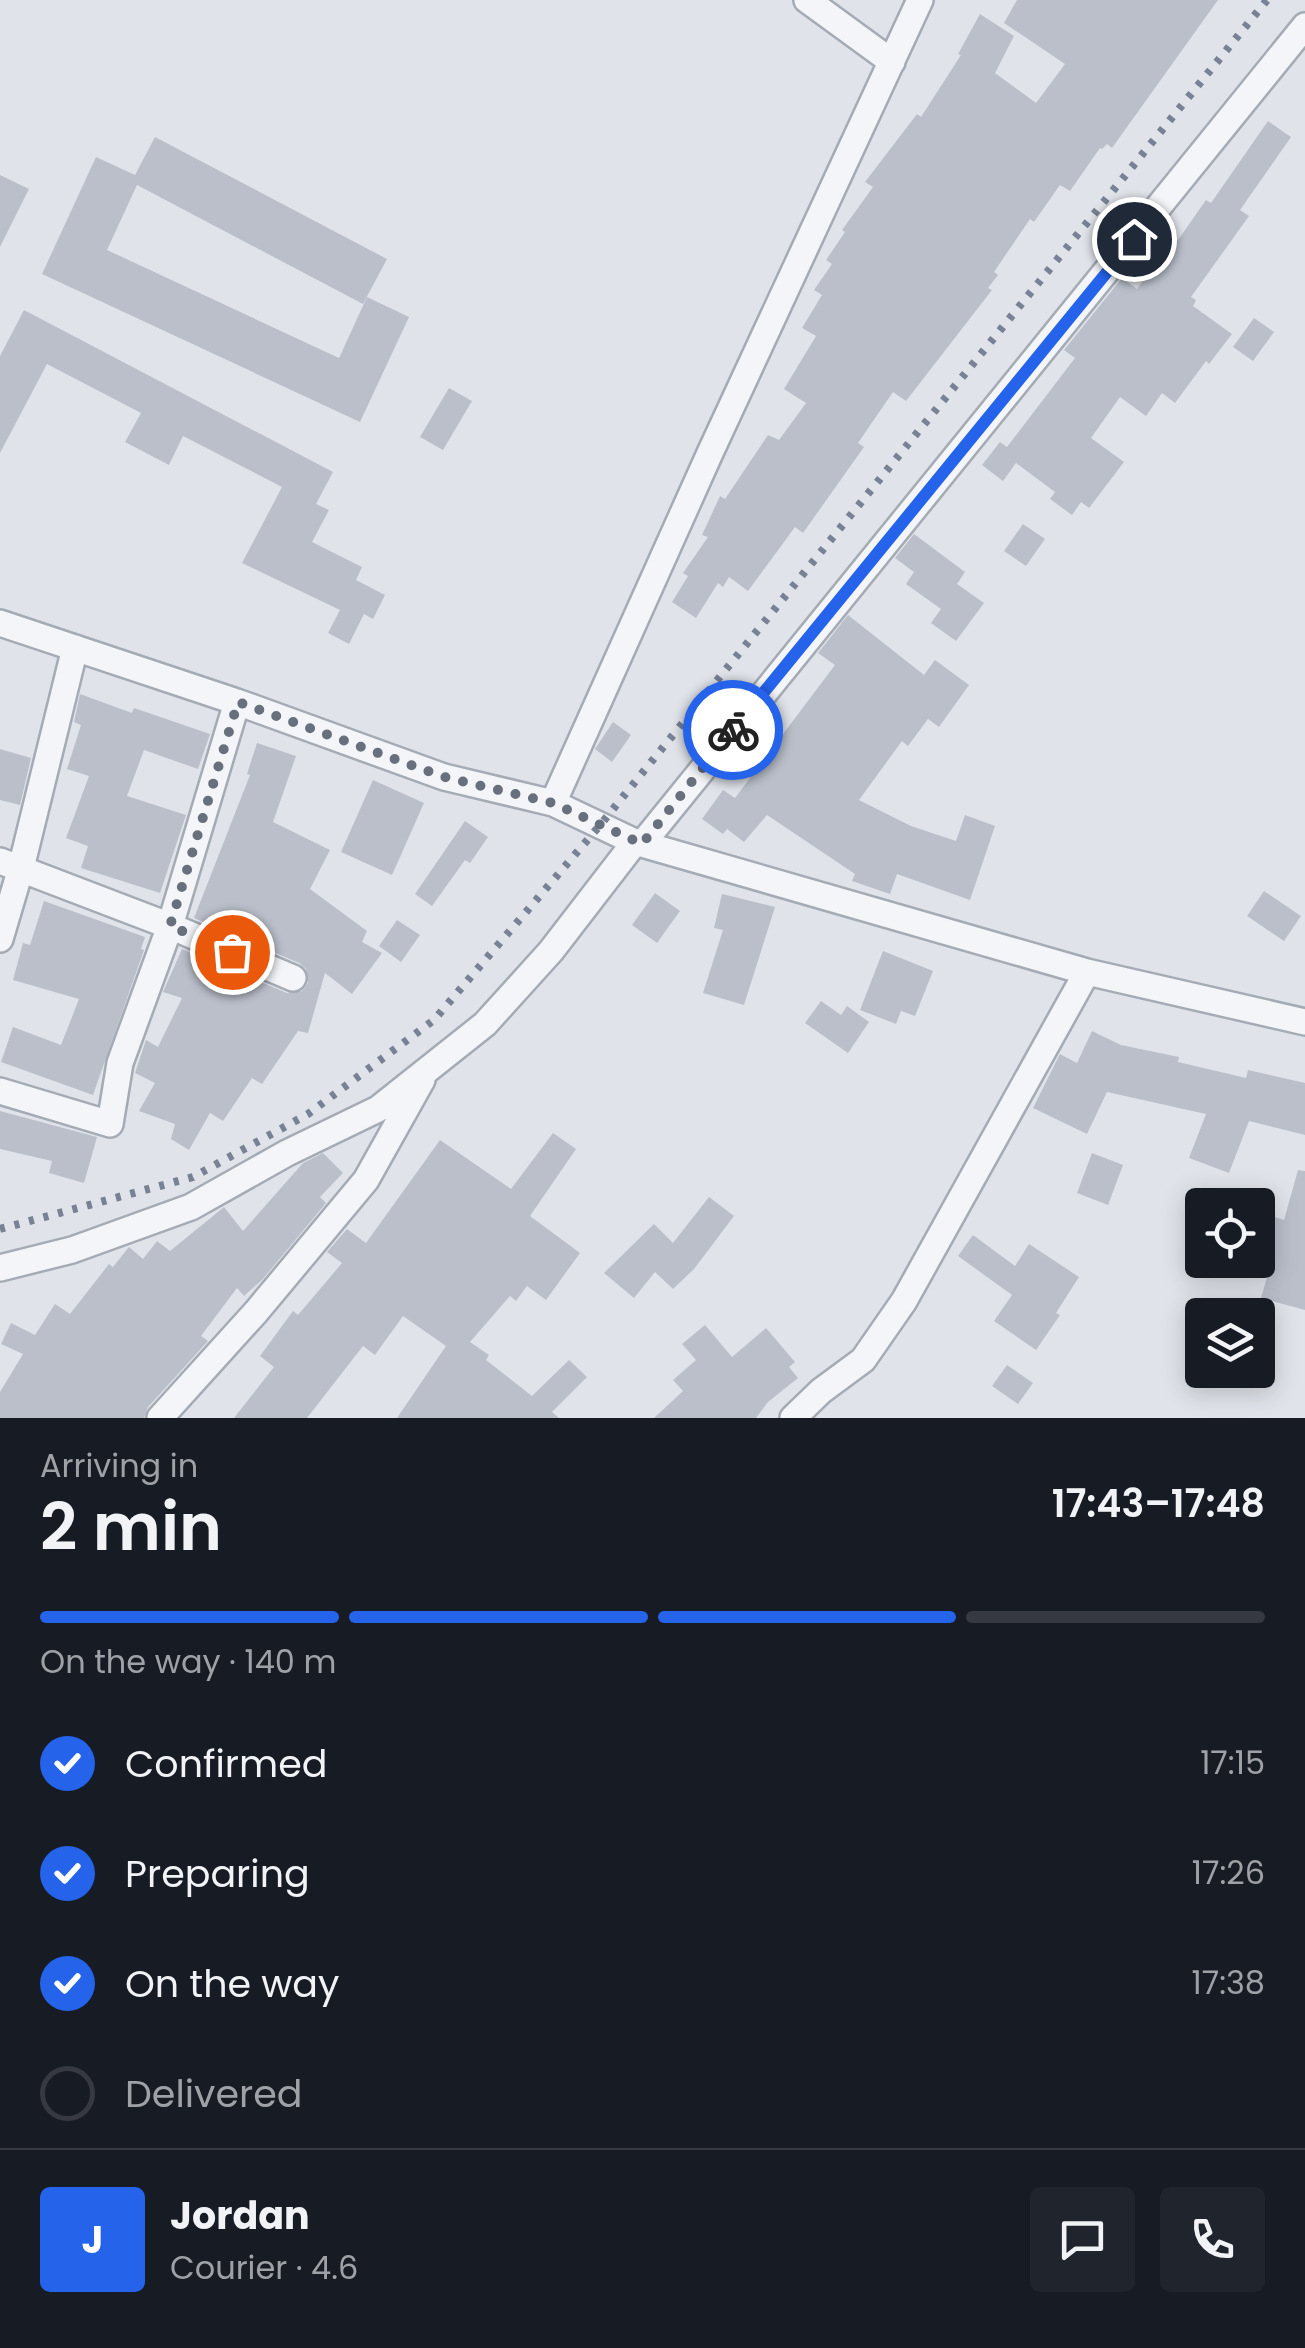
<!DOCTYPE html>
<meta charset="utf-8">
<style>
:root{--surface:#171b24;--page:#20242c;--text:#f1f3f6;--muted:#9ea1a6;--line:#363941;--accent:#2563eb}
body{margin:0;font-family:Poppins,sans-serif;background:var(--page);color:var(--text);height:100vh;display:flex;flex-direction:column;font-size:38px;white-space:nowrap}
*{box-sizing:border-box;margin:0}
p{font-size:32px;color:var(--muted)}
.icon{flex:none;width:55px;height:55px;fill:none;stroke:currentColor;stroke-width:2;stroke-linecap:round;stroke-linejoin:round}
.map{position:relative;height:1418px;overflow:hidden}
.sheet{display:flex;flex-direction:column;background:var(--surface);flex:1}
.sheet>*{flex:none}
.buttons{position:absolute;left:1185px;top:1188px;display:grid;gap:20px}
.buttons a{display:grid;place-items:center;width:90px;height:90px;border-radius:10px;background:var(--surface);box-shadow:0 5px 25px #0003;font-size:50px}
.pin{position:absolute;display:grid;place-items:center;width:85px;height:85px;color:#fff;margin:-42px;border:5px solid #fff;border-radius:50%;box-shadow:0 2px 10px #0007}
.courier{position:absolute;display:grid;place-items:center;width:100px;height:100px;margin:-50px;border:8px solid #2563eb;border-radius:50%;background:#fff;color:#222;box-shadow:0 2px 12px #0007}
.summary em{font-style:normal;font-weight:600}
.summary div{display:flex;flex-direction:column-reverse}
.summary{display:flex;align-items:center;justify-content:space-between;height:170px;padding:0 40px}
h1{font-size:65px;font-weight:600;line-height:75px}
.bar{display:grid;grid-template-columns:repeat(4,1fr);gap:15px 10px;align-content:center;height:120px;padding:0 40px}
.bar i{height:12px;border-radius:8px;background:var(--line)}
.bar .on{background:var(--accent)}
.bar p{grid-column:span 4}
.line{display:flex;align-items:center;gap:25px;padding:0 40px;border-top:2px solid var(--line)}
.line div{flex:1}
.round{display:grid;place-items:center;flex:none;width:105px;height:105px;border-radius:10px;background:var(--page)}
ol{padding:0 40px;list-style:none}
li{display:flex;align-items:center;gap:30px;height:110px}
li p{margin-inline-start:auto}
li .icon{padding:10px;border-radius:50%;background:var(--accent);color:#fff;stroke-width:4}
li:last-child{color:var(--muted)}
li i{width:55px;height:55px;border:5px solid var(--line);border-radius:50%}
.map>svg:first-child{display:block}
.building{fill:#babfca}
.lines{fill:none;stroke-linecap:round;stroke-linejoin:round}
.minor-casing{stroke:#a5abb4;stroke-width:30}
.minor{stroke:#f3f5f8;stroke-width:25}
.rail{stroke:#788294;stroke-width:8;stroke-dasharray:5 10;stroke-linecap:butt}
.done{stroke:#68707d;stroke-width:10;stroke-dasharray:0 18}
.route{stroke:#2563eb;stroke-width:12}
</style>
<div class="map">
<svg width="1305" height="1418" viewBox="0 0 1305 1418">
<rect width="100%" height="100%" fill="#e0e4ea"/>
<!-- building -->
<path class="building" d="M1017,0H1218L1112,148L1107,144L1102,149L1100,148L1070,191L1060,185L1034,222L1030,219L994,272L998,275L988,288L992,290L906,401L893,392L858,443L864,447L803,533L795,527L748,591L729,577L723,587L718,583L696,618L672,602L688,576L683,573L708,537L702,535L720,496L725,499L768,435L779,440L806,403L784,389L816,336L802,328L822,295L814,290L832,264L826,260L845,232L842,230L873,187L865,182L917,114L921,117L961,55L958,54L980,14L1014,36L995,73L1036,103L1065,64L1004,23Z
M1268,121L1291,137L1240,210L1249,216L1191,297L1196,300L1193,306L1232,334L1209,364L1206,361L1175,403L1162,393L1146,416L1120,397L1091,438L1124,462L1089,508L1081,502L1072,515L1050,499L1055,492L1016,463L1003,481L982,465L1000,442L1007,447L1075,358L1064,350L1118,283L1122,278L1137,289L1174,237L1178,240L1206,200L1211,203Z
M155,137L387,259L363,304L137,185L107,250L339,358L367,297L409,317L360,422L42,274L96,157L135,175Z
M0,175L29,189L0,247Z
M24,310L333,472L316,504L329,510L312,542L362,567L356,580L385,595L373,619L364,614L349,644L328,633L340,610L242,563L282,487L183,436L169,465L125,442L141,413L47,364L0,453V356Z
M1254,318L1274,332L1253,361L1233,347Z
M449,388L472,401L443,450L420,437Z
M1023,524L1045,539L1026,566L1004,551Z
M914,534L965,572L957,584L984,603L956,641L931,623L941,609L906,584L914,572L895,558Z
M848,615L924,675L935,660L969,685L939,727L928,719L908,746L902,741L859,800L911,826L956,841L965,815L995,826L970,900L897,874L890,894L852,881L855,874L767,815L744,842L727,829L723,834L702,819L723,790L735,798L835,665L818,653Z
M80,694L132,713L134,708L210,734L198,769L144,750L127,796L186,815L160,893L81,868L88,846L66,838L89,776L67,769L81,725L74,722Z
M613,722L631,735L612,762L595,749Z
M257,743L296,756L273,822L330,850L310,889L367,931L362,942L382,953L352,994L325,973L308,1033L298,1031L262,1084L252,1078L223,1121L210,1113L189,1150L171,1139L175,1124L139,1111L155,1083L135,1073L146,1040L158,1047L182,998L163,992L182,949L287,993L302,991L308,983L306,969L299,963L194,918L250,775L247,774Z
M0,749L31,758L20,805L0,800Z
M373,780L424,803L392,875L341,852Z
M465,821L488,837L470,863L465,860L432,906L415,894Z
M1264,891L1301,916L1284,941L1247,916Z
M655,893L680,911L657,943L632,925Z
M722,894L775,907L744,1005L703,993L723,930L714,928Z
M44,901L145,937L141,949L144,950L93,1095L1,1062L13,1027L61,1045L79,999L13,980L23,943L30,945Z
M397,920L420,935L401,962L379,946Z
M883,951L933,971L915,1016L901,1011L896,1024L860,1010Z
M821,1001L841,1015L847,1006L869,1022L848,1053L805,1023Z
M1092,1031L1121,1045L1179,1057L1178,1062L1246,1078L1248,1070L1305,1083V1135L1249,1121L1229,1173L1189,1158L1206,1114L1107,1092L1087,1134L1033,1108L1060,1054L1077,1063Z
M0,1111L97,1137L84,1183L49,1173L52,1161L0,1149Z
M553,1133L576,1149L530,1216L580,1253L546,1300L527,1286L516,1301L510,1296L470,1342L489,1355L486,1360L532,1396L569,1360L587,1377L552,1412L559,1418H397L446,1346L403,1316L375,1355L363,1346L307,1418H234L274,1367L260,1356L293,1311L298,1315L342,1263L327,1252L347,1229L366,1243L440,1140L511,1189Z
M323,1153L343,1173L320,1197L326,1203L262,1280L244,1296L237,1288L201,1336L208,1341L148,1407L144,1418H0V1392L23,1354L1,1344L11,1323L35,1335L55,1304L70,1314L109,1264L113,1267L129,1247L143,1259L157,1241L170,1251L224,1207L243,1231L303,1163Z
M1092,1153L1123,1165L1108,1205L1077,1193Z
M1298,1170L1305,1171V1310L1261,1298L1270,1267L1258,1262V1211L1284,1220Z
M709,1197L734,1216L694,1269L673,1289L655,1272L634,1298L604,1273L654,1224L673,1243Z
M973,1235L1015,1266L1029,1244L1079,1277L1056,1313L1060,1315L1036,1350L994,1321L1012,1295L958,1256Z
M705,1325L732,1357L766,1328L795,1362L789,1367L798,1378L768,1402L756,1418H654L683,1391L673,1380L696,1360L682,1344Z
M1007,1365L1033,1383L1018,1404L992,1386Z"/>
<g class="lines">
<!-- minor casing -->
<g class="minor-casing">
<path id="minor" d="M807,0L892,62
M0,623L237,702L444,777L553,803L635,842L1087,972L1305,1022
M553,803L710,453L920,0
M642,844L1305,26
M0,861L170,926L237,702
M0,939L21,868L75,648
M0,1091L110,1124L120,1063L170,926L293,978
M0,1268L72,1250L191,1207L287,1153L378,1109L485,1024L551,951L635,842
M160,1418L256,1312L366,1180L422,1080
M793,1418L821,1391L863,1360L904,1301L1087,972"/>
</g>
<!-- minor -->
<use href="#minor" class="minor"/>
<!-- rail -->
<path class="rail" d="M0,1229L193,1177L308,1114L434,1020L601,824L1267,0"/>
</g>
<g class="lines">
<!-- done -->
<path class="done" d="M232,952L170,926L238,702L444,777L553,803L642,844L733,730"/>
<!-- route -->
<path class="route" d="M733,730L1134,239"/>
</g>
</svg>
<div class="buttons">
<a><svg class="icon" aria-label="locate" viewBox="0 0 24 24"><circle cx="12" cy="12" r="6"/><path d="M12 2v4M12 18v4M2 12h4M18 12h4"/></svg></a>
<a><svg class="icon" aria-label="layers" viewBox="0 0 24 24"><path d="M12 4l9 5-9 5-9-5zM3 14l9 5 9-5"/></svg></a>
</div>
<div class="pin" style="left:232px;top:952px;background:#ea580c"><svg class="icon" aria-label="bag" viewBox="0 0 24 24"><path d="M5 8h14l-1 12H6zM9 8a3 3 0 0 1 6 0"/></svg></div>
<div class="pin" style="left:1134px;top:239px;background:#1f2937"><svg class="icon" aria-label="home" viewBox="0 0 24 24"><path d="M3 11l9-7 9 7M6 9v11h12V9"/></svg></div>
<div class="courier" style="left:733px;top:730px"><svg class="icon" aria-label="bike" viewBox="0 0 24 24"><circle cx="6" cy="16" r="4"/><circle cx="18" cy="16" r="4"/><path d="M6 16l4-8h5l3 8M10 8l3 8H6M13 5h3"/></svg></div>
</div>
<section class="sheet">
<div class="summary"><div><h1>2 min</h1><p>Arriving in</p></div><em>17:43–17:48</em></div>
<div class="bar"><i class="on"></i><i class="on"></i><i class="on"></i><i></i><p>On the way · 140 m</p></div>
<ol>
<li><svg class="icon" aria-label="check" viewBox="0 0 24 24"><path d="M5 12l5 5 9-10"/></svg>Confirmed<p>17:15</p></li>
<li><svg class="icon" aria-label="check" viewBox="0 0 24 24"><path d="M5 12l5 5 9-10"/></svg>Preparing<p>17:26</p></li>
<li><svg class="icon" aria-label="check" viewBox="0 0 24 24"><path d="M5 12l5 5 9-10"/></svg>On the way<p>17:38</p></li>
<li><i></i>Delivered</li>
</ol>
<div class="line" style="height:180px"><b class="round" style="background:var(--accent);color:#fff">J</b><div><b>Jordan</b><p>Courier · 4.6</p></div><a class="round"><svg class="icon" aria-label="chat" viewBox="0 0 24 24"><path d="M4 5h16v11H9l-5 4z"/></svg></a><a class="round"><svg class="icon" aria-label="phone" viewBox="0 0 24 24"><path d="M5 4h4l2 5-3 2q2 4 5 5l2-3 5 2v4C11 20 4 13 5 4z"/></svg></a></div>
</section>
